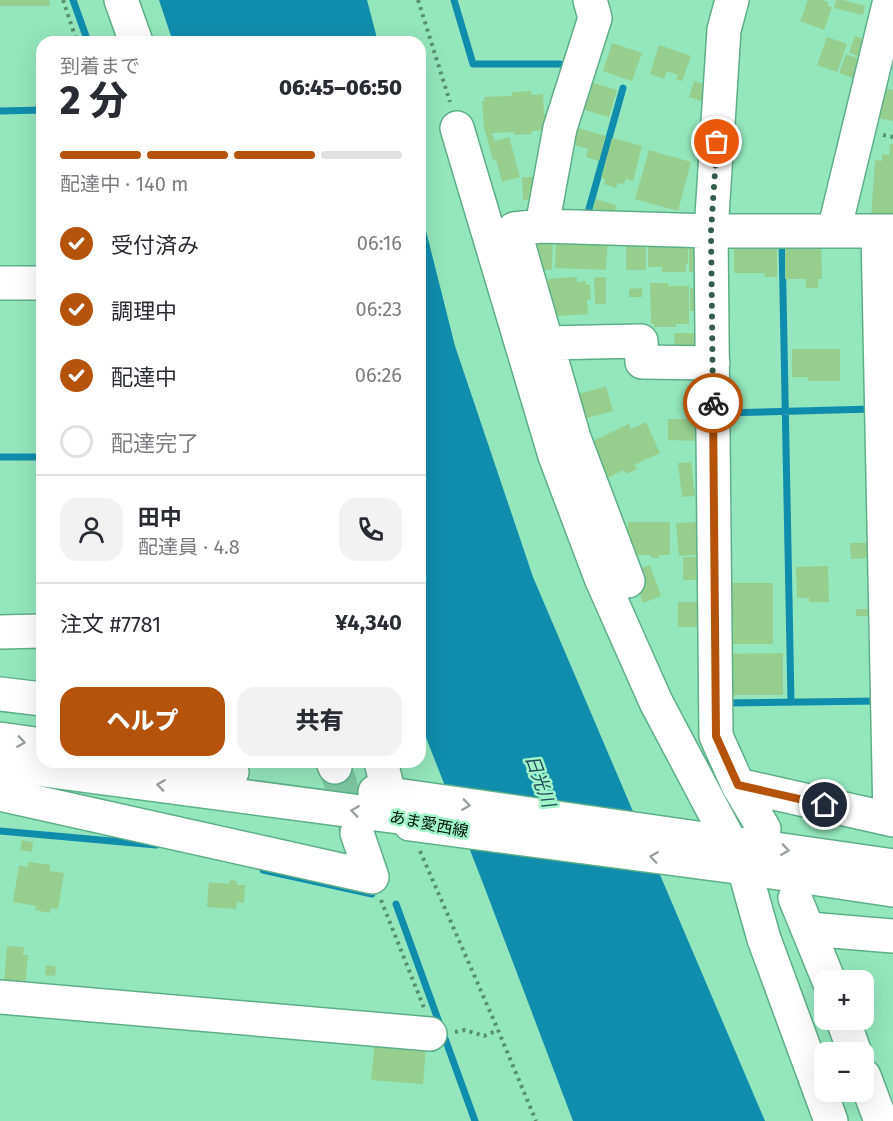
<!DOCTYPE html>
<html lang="ja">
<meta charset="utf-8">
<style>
:root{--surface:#fff;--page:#f2f2f3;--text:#2b2b33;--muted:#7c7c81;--line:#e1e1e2;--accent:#b45309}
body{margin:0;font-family:"Fira Sans","Noto Sans JP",sans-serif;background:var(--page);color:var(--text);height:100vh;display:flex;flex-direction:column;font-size:22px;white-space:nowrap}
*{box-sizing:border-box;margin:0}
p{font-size:20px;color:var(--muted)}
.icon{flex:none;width:33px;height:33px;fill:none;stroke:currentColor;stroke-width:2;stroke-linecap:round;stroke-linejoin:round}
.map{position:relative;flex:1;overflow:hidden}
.side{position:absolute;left:36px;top:36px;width:390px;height:732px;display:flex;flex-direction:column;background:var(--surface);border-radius:18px;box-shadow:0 6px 24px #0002}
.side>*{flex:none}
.tools{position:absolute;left:814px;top:970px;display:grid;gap:12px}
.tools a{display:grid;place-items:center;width:60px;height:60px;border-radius:12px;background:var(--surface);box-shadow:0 6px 24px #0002;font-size:30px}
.pin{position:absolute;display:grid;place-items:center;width:51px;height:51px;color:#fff;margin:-26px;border:3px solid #fff;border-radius:50%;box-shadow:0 2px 6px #0007}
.courier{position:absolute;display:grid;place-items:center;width:60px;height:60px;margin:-30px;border:4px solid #b45309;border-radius:50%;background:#fff;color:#222;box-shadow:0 2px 8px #0007}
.overview em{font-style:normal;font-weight:800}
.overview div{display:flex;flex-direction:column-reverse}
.overview{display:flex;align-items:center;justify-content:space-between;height:102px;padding:0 24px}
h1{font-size:39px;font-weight:800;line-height:45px}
.bar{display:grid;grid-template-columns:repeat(4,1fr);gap:9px 6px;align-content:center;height:72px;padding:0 24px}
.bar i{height:8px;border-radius:4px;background:var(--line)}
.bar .current{background:var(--accent)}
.bar p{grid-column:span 4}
.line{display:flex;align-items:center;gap:15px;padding:0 24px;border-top:2px solid var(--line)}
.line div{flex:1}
.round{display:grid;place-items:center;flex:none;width:63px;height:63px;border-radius:18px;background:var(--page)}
ol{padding:0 24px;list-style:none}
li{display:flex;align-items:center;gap:18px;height:66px}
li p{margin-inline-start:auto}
li .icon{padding:6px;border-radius:50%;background:var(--accent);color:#fff;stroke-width:4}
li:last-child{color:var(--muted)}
li i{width:33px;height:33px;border:3px solid var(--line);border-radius:50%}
.action{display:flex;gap:12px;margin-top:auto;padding:12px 24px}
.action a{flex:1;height:69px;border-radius:18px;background:var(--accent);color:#fff;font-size:24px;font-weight:800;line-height:69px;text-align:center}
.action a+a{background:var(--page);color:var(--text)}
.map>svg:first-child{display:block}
.water{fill:#108dac}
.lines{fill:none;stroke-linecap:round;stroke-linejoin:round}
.stream{stroke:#108dac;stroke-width:7}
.building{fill:#96ce8e}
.minor-tunnel{stroke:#7ec7a2;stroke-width:33;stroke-dasharray:33 16;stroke-linecap:butt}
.minor-casing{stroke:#5daf88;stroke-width:36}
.major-casing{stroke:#5daf88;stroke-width:36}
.path{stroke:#568f72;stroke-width:4;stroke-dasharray:3 4.5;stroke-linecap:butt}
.minor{stroke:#fff;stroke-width:33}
.major{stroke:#fff;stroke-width:33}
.oneway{stroke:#99a19d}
.done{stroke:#345e49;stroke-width:6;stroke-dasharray:0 10.8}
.route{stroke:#b45309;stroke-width:8}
.labels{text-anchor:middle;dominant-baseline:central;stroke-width:5;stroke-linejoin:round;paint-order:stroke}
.street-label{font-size:16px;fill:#00150a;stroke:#a1f3ca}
.water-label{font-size:18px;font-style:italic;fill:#204d5b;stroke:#a1f3ca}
</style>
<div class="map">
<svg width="893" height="1121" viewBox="0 0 893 1121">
<rect width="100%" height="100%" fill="#94e6bd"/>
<!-- water -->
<path class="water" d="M159,0H367L378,42H173Z
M420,207L455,346L533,577L765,1121H573L484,886L420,722Z"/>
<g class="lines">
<!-- stream -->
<path class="stream" d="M73,0L88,42
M454,0L473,64H560
M0,111L42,110
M591,216H587L623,88
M782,242L791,702
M722,413L872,409
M0,457H42
M726,703L879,701
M0,831L156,845
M263,870L372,894
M396,904L475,1121"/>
</g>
<!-- building -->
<path class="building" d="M0,0H49L50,6H0Z
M808,0H822L828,2V6L832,7L824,30L800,21Z
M836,0H843L865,6L863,15L834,8Z
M855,36L870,41L863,58L849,53Z
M827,37L847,44L837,72L817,65Z
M612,43L642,53L632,81L603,71Z
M659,45L691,56L682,81L676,80L678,75L667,71L664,79L650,74Z
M846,54L863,60L856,79L839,73Z
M583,80L617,90L609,117L575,107Z
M694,81L711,87L706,102L689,97Z
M884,88L893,90V121L878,118Z
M531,91V95L543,94L544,114L555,117L549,140L541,138L543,130L532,131V134L514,135V132L492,133L495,141L509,137L520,177L502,182L496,160L493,161L484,127L482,101H484V97L512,96V92Z
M571,126L606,136L599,161L586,157L588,149L567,143Z
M612,138L642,146L633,181L626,179L624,184L618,183L616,188L604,184L605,179L601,178Z
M890,144H893V219L871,217L875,160L882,161V154L889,155Z
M649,150L691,162L678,211L635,199Z
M522,177H535L536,199L523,200Z
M596,199L616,205L614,214L593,208Z
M533,236L553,237L552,270L532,269Z
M556,236L608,238L606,270L555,268Z
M626,240H646V270H626Z
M688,241V264H686V272H662V267H648V242Z
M821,241L822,279H818V288H806V279H785V242Z
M689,244H700V272H689Z
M734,245H777V277H765V273H734Z
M577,277V282L586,281V285L590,284L591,299L587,300L588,314L544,317L542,284H548V279Z
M606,277V304H595L594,278Z
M650,283H668V286H689V324H676V327H654V324H651Z
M642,288V297H629V289Z
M690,288H703V311H690Z
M674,333H697V353H675Z
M792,349H840V381H808V377H792Z
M606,386L613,411L576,421L569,397Z
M668,419H700V441L668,440Z
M646,422L660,453L634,465L637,469L626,474L624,470L599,482L582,446L629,424L631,429Z
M691,462L695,496L682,497L678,463Z
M628,522H670V555H659V558H651V555H628Z
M697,522L699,555L679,556L676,523Z
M850,543H870V558L851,559Z
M683,557H700V580H683Z
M650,565L661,596L643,603L631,572Z
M828,566L829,602H809V598H797L796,567Z
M727,583H773V644H727Z
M678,602H703V627H678Z
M856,609H876V616H856Z
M783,653V695H730V654Z
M22,840L33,842L32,852L20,850Z
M28,862L50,865L49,871L64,873L58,909L51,908L50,913L35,910L36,906L13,902L19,865L28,867Z
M230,880L237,881V885H245L244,903L237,902L236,909L207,907L209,882L229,884Z
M7,946L24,947L23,955H28L25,985L4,984Z
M46,965L56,967L55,976L45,975Z
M375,1042L426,1047L423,1084L371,1080Z"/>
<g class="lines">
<!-- minor-tunnel -->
<path class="minor-tunnel" d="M335,767L357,833"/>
<!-- minor casing -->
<g class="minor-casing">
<path id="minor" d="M121,0L136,42
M732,0L724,30L711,231L716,736L738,785L764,829
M457,128L555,456L601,578L656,702L730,842
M542,226L560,128L595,18L590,0
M834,231L890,0
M878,231L890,819
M0,283H42
M546,343L641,341L642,362L713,363
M628,581L574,438L514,229L542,226L711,231H893
M0,632L42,631
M0,694L42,699
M333,762L335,767
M381,762L389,794
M738,785L893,820
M0,794L372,877L357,833
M744,868L764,939L831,1121
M795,898L829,981
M809,929L893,936
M0,997L430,1034
M843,1020L855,1053
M864,1076L881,1121"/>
</g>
<!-- major casing -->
<g class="major-casing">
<path id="major" d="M0,739L42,745
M163,762L232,772
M0,764L406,818L410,824L744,868L893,890
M375,792L893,866"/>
</g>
<!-- path -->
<path class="path" d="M63,0L77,42
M418,0L450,102
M883,135L893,137
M420,851L498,1030L536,1121
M381,900L424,1008
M455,1032L465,1030L484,1036L498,1030"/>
<!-- minor -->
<use href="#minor" class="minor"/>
<!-- major -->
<use href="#major" class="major"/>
</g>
<!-- one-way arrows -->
<defs><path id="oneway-chevron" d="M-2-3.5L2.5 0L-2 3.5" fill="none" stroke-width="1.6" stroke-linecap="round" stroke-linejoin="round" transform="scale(1.5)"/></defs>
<g class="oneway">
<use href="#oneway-chevron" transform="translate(21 742) rotate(8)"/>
<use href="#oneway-chevron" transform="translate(161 785) rotate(-172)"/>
<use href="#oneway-chevron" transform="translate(466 805) rotate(8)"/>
<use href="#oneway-chevron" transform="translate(355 811) rotate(-172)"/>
<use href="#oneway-chevron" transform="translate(785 850) rotate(8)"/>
<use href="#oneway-chevron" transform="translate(654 857) rotate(-172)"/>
</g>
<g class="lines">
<!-- done -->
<path class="done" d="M713,403L711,231L717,142"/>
<!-- route -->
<path class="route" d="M713,403L716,736L738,785L825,805"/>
</g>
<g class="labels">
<!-- street labels -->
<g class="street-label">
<text transform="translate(429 824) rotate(11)">あま愛西線</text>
</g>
<!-- water labels -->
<g class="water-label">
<text transform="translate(540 781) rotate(70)">日光川</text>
</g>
</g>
</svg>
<div class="tools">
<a>+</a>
<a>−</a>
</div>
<div class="pin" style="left:717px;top:142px;background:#ea580c"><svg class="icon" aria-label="bag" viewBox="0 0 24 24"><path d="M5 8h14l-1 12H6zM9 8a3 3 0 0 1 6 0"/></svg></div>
<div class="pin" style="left:825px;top:805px;background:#1f2937"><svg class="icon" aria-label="home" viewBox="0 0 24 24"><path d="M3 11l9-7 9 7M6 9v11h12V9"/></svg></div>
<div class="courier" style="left:713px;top:403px"><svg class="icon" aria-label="bike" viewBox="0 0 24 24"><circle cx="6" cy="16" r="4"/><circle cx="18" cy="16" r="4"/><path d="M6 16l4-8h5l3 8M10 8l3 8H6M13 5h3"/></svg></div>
<section class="side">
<div class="overview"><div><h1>2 分</h1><p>到着まで</p></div><em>06:45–06:50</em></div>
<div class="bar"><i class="current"></i><i class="current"></i><i class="current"></i><i></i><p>配達中 · 140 m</p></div>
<ol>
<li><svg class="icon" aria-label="check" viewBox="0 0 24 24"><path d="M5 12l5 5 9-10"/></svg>受付済み<p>06:16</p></li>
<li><svg class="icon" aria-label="check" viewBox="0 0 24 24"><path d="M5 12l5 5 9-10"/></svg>調理中<p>06:23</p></li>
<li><svg class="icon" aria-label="check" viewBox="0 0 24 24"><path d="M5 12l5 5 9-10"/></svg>配達中<p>06:26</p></li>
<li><i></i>配達完了</li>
</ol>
<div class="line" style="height:108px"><a class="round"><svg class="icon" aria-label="person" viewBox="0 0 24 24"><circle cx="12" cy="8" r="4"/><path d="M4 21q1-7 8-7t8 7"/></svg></a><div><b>田中</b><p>配達員 · 4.8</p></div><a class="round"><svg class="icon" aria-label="phone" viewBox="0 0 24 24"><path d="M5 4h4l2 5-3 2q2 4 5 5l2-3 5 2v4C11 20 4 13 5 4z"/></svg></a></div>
<div class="line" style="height:78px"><div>注文 #7781</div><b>¥4,340</b></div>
<div class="action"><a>ヘルプ</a><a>共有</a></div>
</section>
</div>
